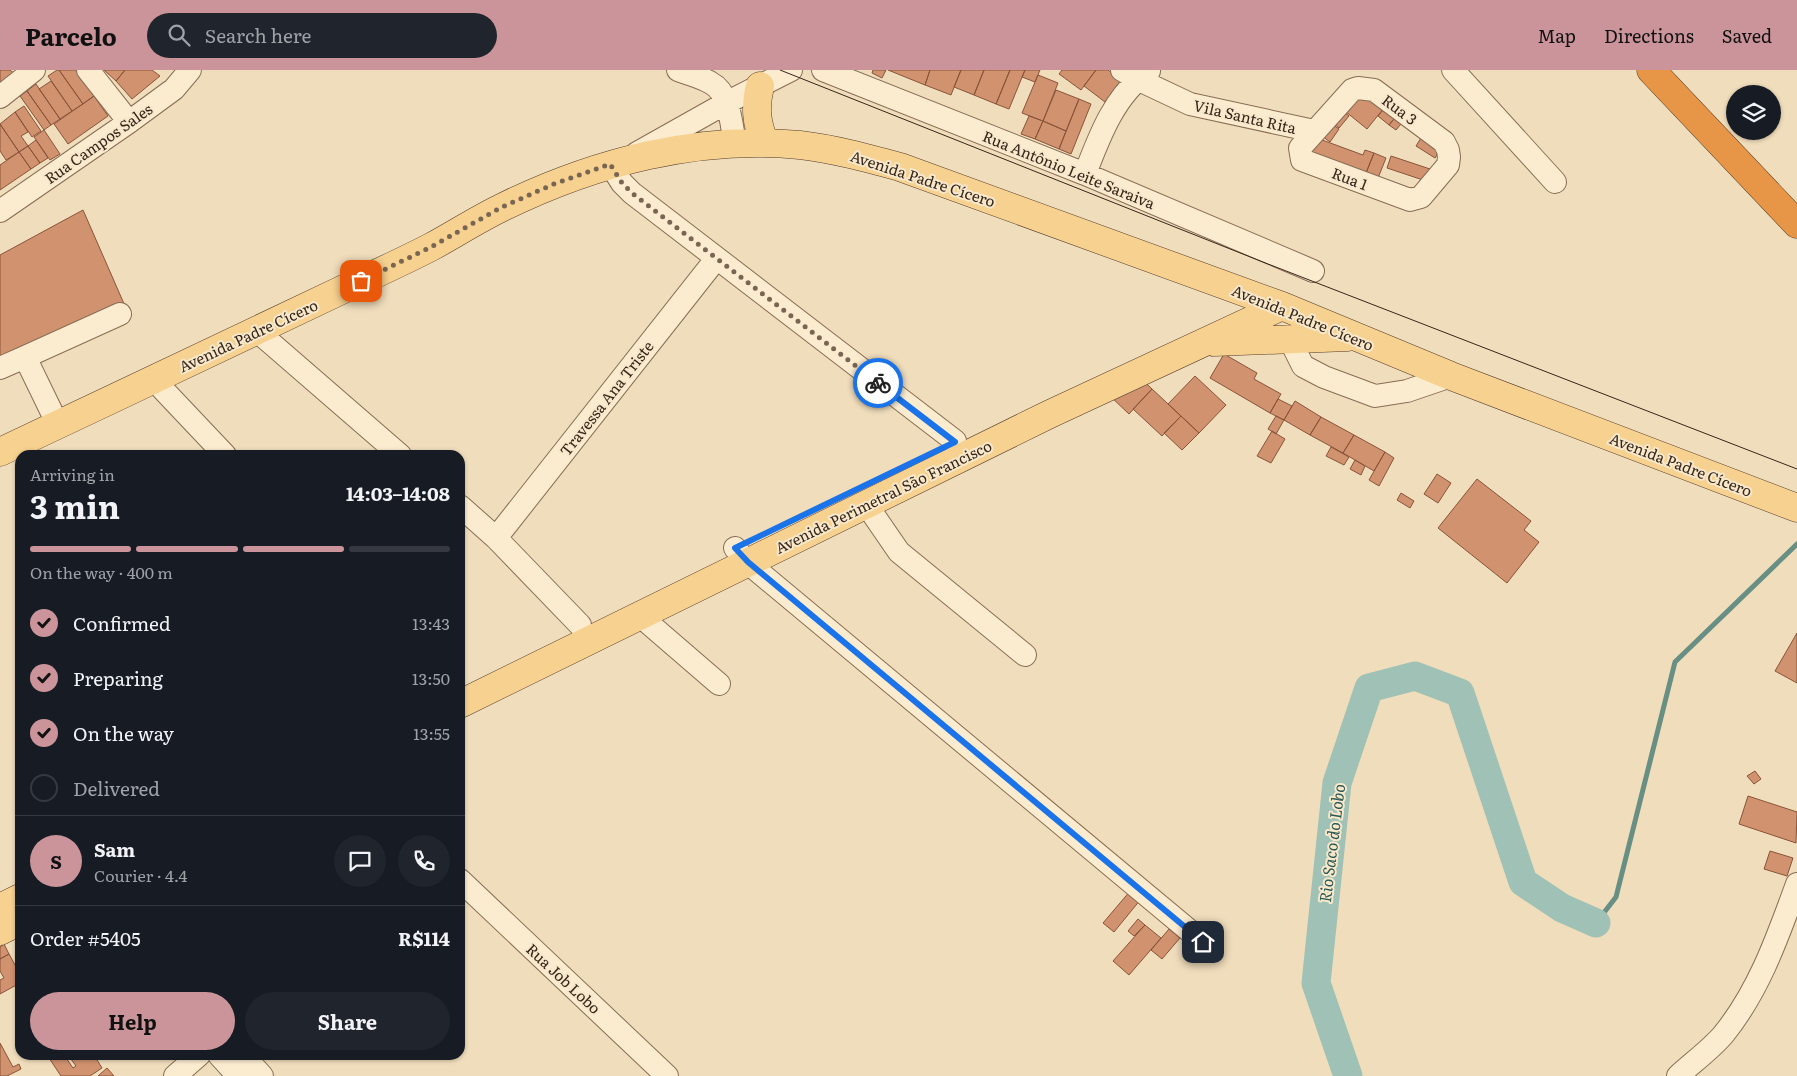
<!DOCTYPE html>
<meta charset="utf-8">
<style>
:root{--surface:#171b24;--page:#20242c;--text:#f1f3f6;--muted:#9ea1a6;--line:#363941;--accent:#ca949a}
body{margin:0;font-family:Literata,serif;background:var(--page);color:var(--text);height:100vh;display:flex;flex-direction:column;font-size:19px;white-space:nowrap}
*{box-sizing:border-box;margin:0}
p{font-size:16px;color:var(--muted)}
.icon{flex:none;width:28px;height:28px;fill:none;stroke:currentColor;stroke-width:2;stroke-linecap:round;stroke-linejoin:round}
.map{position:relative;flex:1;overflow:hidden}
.details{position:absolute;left:15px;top:380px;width:450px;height:610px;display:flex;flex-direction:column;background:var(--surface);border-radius:15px;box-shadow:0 1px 4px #0004}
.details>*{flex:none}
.buttons{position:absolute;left:1726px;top:15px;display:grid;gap:10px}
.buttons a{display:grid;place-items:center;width:55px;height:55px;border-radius:50%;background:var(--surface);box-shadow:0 1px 4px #0004;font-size:25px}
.pin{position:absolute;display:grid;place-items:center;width:42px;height:42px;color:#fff;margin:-21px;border-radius:10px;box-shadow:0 2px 8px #0006}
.courier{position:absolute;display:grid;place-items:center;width:50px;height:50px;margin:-25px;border:4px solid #1a73e8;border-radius:50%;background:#fff;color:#222;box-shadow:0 1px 6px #0007}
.head em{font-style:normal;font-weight:700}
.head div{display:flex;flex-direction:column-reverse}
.head{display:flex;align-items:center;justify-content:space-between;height:85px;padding:0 15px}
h1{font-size:32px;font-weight:700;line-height:38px}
.bar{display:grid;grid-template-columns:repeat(4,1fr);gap:8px 5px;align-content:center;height:60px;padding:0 15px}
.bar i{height:6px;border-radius:4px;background:var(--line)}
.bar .selected{background:var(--accent)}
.bar p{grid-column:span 4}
.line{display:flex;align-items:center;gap:12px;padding:0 15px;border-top:1px solid var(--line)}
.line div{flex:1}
.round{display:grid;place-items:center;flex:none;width:52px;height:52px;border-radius:26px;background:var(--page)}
ol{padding:0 15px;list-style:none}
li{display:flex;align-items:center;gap:15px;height:55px}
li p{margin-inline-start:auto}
li .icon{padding:5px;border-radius:50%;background:var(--accent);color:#111;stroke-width:4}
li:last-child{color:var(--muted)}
li i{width:28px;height:28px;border:2px solid var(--line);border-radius:50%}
.button{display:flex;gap:10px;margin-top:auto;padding:10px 15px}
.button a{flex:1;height:58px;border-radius:30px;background:var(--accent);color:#111;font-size:20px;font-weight:700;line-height:58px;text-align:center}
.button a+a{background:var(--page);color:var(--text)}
header{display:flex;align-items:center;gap:30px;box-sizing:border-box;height:70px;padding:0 25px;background:var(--accent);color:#111}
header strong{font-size:24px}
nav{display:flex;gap:28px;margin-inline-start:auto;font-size:18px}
.search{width:350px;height:45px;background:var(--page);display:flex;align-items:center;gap:12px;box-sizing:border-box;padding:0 18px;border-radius:28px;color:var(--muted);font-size:19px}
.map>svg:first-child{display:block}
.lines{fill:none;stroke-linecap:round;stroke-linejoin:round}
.stream{stroke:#678f83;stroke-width:5}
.river{stroke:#a0c1b5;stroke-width:29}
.building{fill:#d1926f;stroke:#895439}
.minor-casing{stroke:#886d55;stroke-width:24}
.major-casing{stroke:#553c2a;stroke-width:29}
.highway-casing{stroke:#553c2a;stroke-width:29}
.minor{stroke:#fbebcf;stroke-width:22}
.major{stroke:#f7d190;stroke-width:28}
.highway{stroke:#e69646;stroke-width:28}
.tram{stroke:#37261a;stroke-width:1}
.done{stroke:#786653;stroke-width:5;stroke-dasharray:0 9}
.route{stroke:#1a73e8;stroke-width:6}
.labels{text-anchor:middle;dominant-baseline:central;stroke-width:4;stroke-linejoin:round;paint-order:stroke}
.street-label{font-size:15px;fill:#37261a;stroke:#f7e8cc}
.water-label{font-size:16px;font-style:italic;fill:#295752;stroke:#f7e8cc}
</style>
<header>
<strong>Parcelo</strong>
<div class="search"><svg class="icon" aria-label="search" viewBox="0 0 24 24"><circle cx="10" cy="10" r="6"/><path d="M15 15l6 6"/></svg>Search here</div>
<nav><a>Map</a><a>Directions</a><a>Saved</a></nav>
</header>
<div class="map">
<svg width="1797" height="1006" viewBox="0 0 1797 1006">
<rect width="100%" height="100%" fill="#f0ddbc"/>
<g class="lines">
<!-- stream -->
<path class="stream" d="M1596,853L1616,827L1675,592L1797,474"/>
<!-- river -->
<path class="river" d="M1348,1006L1316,913L1337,713L1369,618L1415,606L1460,623L1523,812L1562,838L1596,853"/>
</g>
<!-- building -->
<path class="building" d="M0,0H10L15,4L0,18Z
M57,0H59L83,34L72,41L48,6Z
M59,0H76L94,26L83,34Z
M104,0H125L116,11Z
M125,0H152L160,6L132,29L116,11Z
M873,0H886L882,8L872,3Z
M888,0H930L925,15Z
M930,0H961L951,25L925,15Z
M961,0H984L974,25L954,17Z
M984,0H1010L996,34L974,25Z
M1010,0H1025L1009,39L996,34Z
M1025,0H1040L1035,12L1022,7Z
M1062,0H1096L1081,20L1059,4Z
M1096,0H1108L1121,10L1105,32L1084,16Z
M1038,5L1058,13L1043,51L1022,43Z
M51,11L72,41L60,49L39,19Z
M36,14L60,49L51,55L27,21Z
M1357,16L1384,38L1367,59L1340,37Z
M1056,20L1079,29L1066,61L1043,51Z
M27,21L51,55L44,60L20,26Z
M94,26L108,46L68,74L54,54Z
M1079,29L1091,34L1071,84L1059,79Z
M1390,31L1401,40L1389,55L1378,46Z
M1408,32L1415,37L1396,60L1389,55Z
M24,36L41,61L32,67L15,42Z
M1339,38L1349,46L1339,58L1329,49Z
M15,42L28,62L21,66L28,76L19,82L0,54Z
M1029,46L1043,51L1035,69L1021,64Z
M1043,51L1066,61L1059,79L1035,69Z
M1327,51L1339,59L1330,72L1318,63Z
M0,54L19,82L6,90L0,81Z
M44,60L60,84L50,90L34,67Z
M1424,63L1448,67L1435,88L1416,76Z
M1314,67L1363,85L1365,80L1374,83L1366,103L1309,82Z
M36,70L48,88L40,93L28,76Z
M28,76L40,93L31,99L19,82Z
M19,82L31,99L0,120V95Z
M1374,83L1386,88L1378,108L1366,103Z
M1391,86L1430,99L1426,111L1387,98Z
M83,140L125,236L0,290V185Z
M1224,284L1257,303L1254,309L1281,324L1270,343L1210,308Z
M1132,300L1152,319L1129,344L1109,325Z
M1195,306L1226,335L1199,363L1168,334Z
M1152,319L1181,346L1162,366L1133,339Z
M1278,329L1292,336L1284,350L1270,343Z
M1295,331L1321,347L1310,365L1284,350Z
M1181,346L1199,363L1182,380L1164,363Z
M1276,346L1284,350L1276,364L1268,359Z
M1321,347L1354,365L1343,383L1310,365Z
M1272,361L1285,369L1271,393L1257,386Z
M1354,365L1385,382L1374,401L1343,383Z
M1331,377L1349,387L1344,395L1326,386Z
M1385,382L1394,388L1379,416L1369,410Z
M1355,390L1365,396L1361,405L1350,399Z
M1437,404L1451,413L1438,433L1424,424Z
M1477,409L1531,451L1524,460L1539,472L1507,513L1438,458Z
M1401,423L1414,431L1410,438L1397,430Z
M1797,563V613L1775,601Z
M1755,701L1761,709L1754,714L1747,706Z
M1748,726L1797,742L1796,773L1739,754Z
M1770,781L1793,788L1787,806L1764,799Z
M1131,820L1141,829L1114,862L1103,853Z
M1138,849L1145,855L1134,866L1128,861Z
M1145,855L1161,868L1129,905L1113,891Z
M1169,859L1180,868L1162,889L1151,880Z
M4,874L9,884L0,889V877Z
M9,884L20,904V913L0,924V910L4,908L0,901V889Z
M0,973L13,997L19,994L21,999L7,1006H0Z
M47,985H64L73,998L76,996L68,985H94L102,998L90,1006H61Z
M107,998L114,1006H98Z"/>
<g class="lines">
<!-- minor casing -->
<g class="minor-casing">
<path id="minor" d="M88,0L129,52
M678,0C688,4 701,7 711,13C730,23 731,54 735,73
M823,0L1085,104L1313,201
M1122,0L1137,9L1190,34L1314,61
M1453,0L1555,112
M1358,18L1374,20L1444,72L1448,80L1449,87L1448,95L1421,127L1410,130L1302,90L1300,78L1352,20Z
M0,27L34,0
M637,83L726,33L791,0
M610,94L622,113L632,123L955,371
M1085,104C1099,67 1115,24 1149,1
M0,141L129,52L174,19L190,0
M257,261L400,385
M1290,270L1303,296L1324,307L1375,326L1407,321L1451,306
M0,298L25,287
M154,310L225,385
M58,355L25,287L120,244
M866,434L899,482L1025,585
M460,436L496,468L580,555
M496,468L716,189
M735,478L748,493L1203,872
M639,545L719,614
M460,810L667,1006
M219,985L238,1006
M243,985L262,1006
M175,1006L199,985
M1678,1006C1692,993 1710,980 1723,965C1759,921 1778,866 1797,814"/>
</g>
<!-- major casing -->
<g class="major-casing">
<path id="major" d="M760,16C755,37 756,53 765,73
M1214,272L1348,267
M0,382C116,327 232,273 348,217C375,204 404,191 431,177C455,164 478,149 503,137C595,92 698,65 800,75C834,79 867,88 900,97L1282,236L1451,306L1797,438
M460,634L1050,344L1282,236
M0,838L20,828
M0,861L20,851"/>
</g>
<!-- highway casing -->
<g class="highway-casing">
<path id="highway" d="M1651,0L1797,154"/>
</g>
<!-- minor -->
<use href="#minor" class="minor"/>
<!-- major -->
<use href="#major" class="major"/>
<!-- highway -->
<use href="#highway" class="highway"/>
<!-- tram -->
<path class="tram" d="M780,0L1268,194L1797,399"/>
</g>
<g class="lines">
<!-- done -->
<path class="done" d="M361,211L431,177L502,137L554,114L610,94L622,113L632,123L878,313"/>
<!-- route -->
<path class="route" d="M878,313L955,372L735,478L748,492L1203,872"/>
</g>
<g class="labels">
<!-- street labels -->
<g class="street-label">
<text transform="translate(1400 39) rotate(37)">Rua 3</text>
<text transform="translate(1245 46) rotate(13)">Vila Santa Rita</text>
<text transform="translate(98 73) rotate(-35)">Rua Campos Sales</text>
<text transform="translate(1069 99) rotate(22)">Rua Antônio Leite Saraiva</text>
<text transform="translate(923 108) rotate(18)">Avenida Padre Cícero</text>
<text transform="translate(1350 108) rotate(21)">Rua 1</text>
<text transform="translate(1303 247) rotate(22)">Avenida Padre Cícero</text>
<text transform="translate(248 265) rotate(-25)">Avenida Padre Cícero</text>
<text transform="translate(606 328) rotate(-52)">Travessa Ana Triste</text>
<text transform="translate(1681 394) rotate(21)">Avenida Padre Cícero</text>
<text transform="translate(883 426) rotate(-26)">Avenida Perimetral São Francisco</text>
<text transform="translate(564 908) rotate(43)">Rua Job Lobo</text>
</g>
<!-- water labels -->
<g class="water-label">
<text transform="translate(1331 773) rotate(-83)">Rio Saco do Lobo</text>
</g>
</g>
</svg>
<div class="buttons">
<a><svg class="icon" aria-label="layers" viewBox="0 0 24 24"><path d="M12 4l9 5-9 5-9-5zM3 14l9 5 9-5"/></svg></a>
</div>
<div class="pin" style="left:361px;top:211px;background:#ea580c"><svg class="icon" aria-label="bag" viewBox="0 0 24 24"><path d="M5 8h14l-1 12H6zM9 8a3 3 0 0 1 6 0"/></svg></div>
<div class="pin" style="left:1203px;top:872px;background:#1f2937"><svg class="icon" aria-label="home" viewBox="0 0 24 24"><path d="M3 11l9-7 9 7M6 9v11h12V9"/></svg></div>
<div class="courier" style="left:878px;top:313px"><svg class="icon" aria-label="bike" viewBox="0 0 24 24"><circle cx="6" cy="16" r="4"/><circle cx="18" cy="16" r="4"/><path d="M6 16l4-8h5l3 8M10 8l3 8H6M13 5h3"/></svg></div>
<section class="details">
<div class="head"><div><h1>3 min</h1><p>Arriving in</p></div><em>14:03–14:08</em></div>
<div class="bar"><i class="selected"></i><i class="selected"></i><i class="selected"></i><i></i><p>On the way · 400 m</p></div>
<ol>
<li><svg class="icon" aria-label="check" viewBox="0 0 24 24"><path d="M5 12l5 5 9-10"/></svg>Confirmed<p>13:43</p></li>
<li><svg class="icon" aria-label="check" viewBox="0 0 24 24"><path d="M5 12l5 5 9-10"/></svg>Preparing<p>13:50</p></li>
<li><svg class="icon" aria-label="check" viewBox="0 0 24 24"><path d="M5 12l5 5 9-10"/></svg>On the way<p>13:55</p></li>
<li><i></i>Delivered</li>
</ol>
<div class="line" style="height:90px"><b class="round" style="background:var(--accent);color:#111">S</b><div><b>Sam</b><p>Courier · 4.4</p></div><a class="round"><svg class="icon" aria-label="chat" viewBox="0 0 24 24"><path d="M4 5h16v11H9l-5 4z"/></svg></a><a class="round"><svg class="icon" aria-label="phone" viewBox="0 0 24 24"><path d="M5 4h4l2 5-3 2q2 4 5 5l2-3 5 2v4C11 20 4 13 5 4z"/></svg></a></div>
<div class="line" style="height:65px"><div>Order #5405</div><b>R$114</b></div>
<div class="button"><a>Help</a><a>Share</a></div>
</section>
</div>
